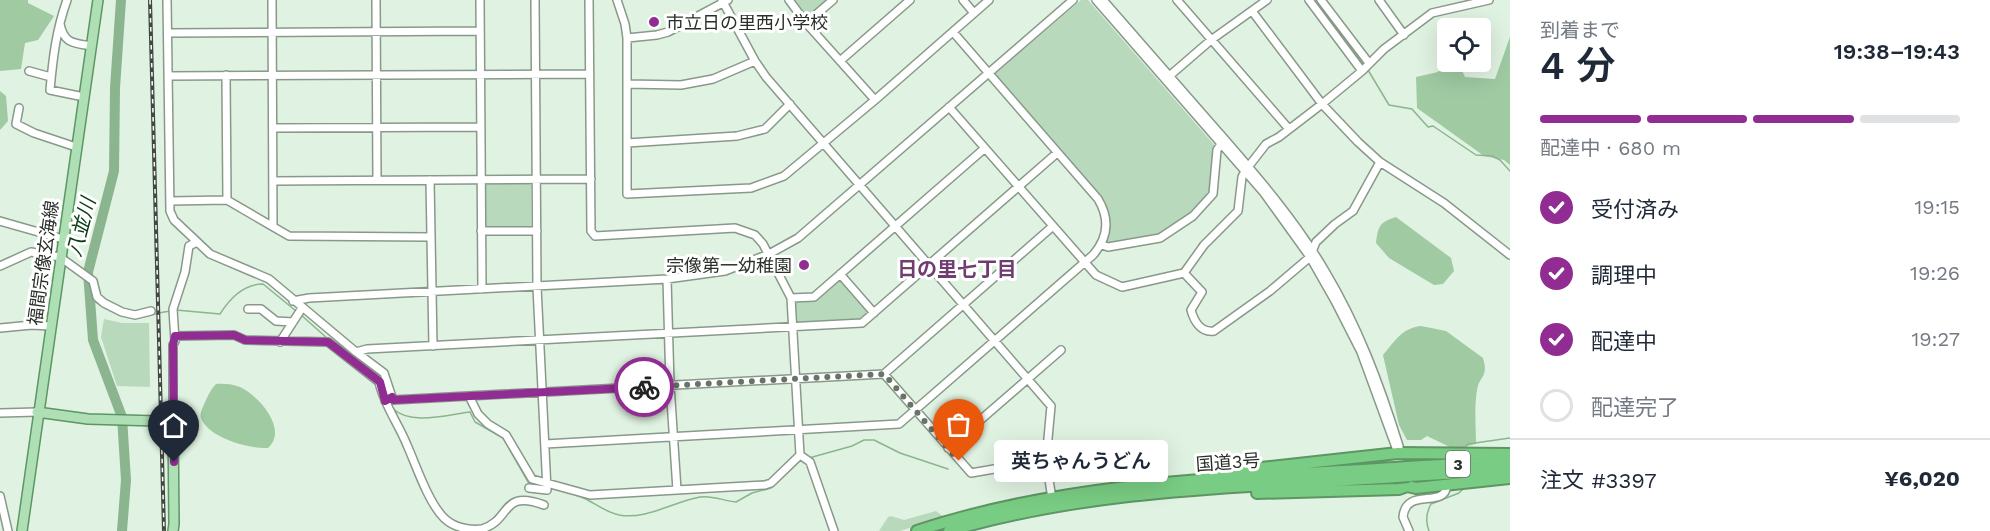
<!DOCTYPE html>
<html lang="ja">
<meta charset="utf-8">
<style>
:root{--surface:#fff;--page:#f6f6f7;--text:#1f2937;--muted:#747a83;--line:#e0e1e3;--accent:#912c93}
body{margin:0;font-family:"Work Sans","Noto Sans JP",sans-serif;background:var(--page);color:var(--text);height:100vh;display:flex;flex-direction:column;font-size:22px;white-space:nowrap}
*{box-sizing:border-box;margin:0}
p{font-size:20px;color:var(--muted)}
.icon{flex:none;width:33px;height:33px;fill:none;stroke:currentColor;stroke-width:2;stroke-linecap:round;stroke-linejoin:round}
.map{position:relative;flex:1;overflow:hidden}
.details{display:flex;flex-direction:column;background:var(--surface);width:480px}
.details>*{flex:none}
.controls{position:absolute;left:1437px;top:18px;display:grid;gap:12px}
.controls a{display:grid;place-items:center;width:54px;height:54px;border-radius:6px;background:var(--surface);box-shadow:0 6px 24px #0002;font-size:30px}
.pin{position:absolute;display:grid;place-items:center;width:51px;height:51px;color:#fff;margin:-62px -26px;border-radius:50% 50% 50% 0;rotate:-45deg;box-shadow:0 0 6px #0007}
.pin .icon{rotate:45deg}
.courier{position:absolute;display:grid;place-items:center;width:60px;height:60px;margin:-30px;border:4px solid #912c93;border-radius:50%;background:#fff;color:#222;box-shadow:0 2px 8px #0007}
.bubble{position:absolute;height:42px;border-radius:6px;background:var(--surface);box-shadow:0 6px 24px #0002;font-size:20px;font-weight:600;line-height:42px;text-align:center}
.summary em{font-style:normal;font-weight:600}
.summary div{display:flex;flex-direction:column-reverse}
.summary{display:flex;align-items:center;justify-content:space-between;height:102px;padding:0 30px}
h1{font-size:39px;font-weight:600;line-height:45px}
.bar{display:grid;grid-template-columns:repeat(4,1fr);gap:9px 6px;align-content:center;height:72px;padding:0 30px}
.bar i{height:8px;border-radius:4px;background:var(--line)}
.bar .active{background:var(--accent)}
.bar p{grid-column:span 4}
.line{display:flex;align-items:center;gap:15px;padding:0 30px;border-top:2px solid var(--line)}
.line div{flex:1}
ol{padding:0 30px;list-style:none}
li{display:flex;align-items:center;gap:18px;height:66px}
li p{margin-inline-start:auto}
li .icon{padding:6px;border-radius:50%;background:var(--accent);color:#fff;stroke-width:4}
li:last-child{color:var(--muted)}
li i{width:33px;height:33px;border:3px solid var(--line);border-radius:50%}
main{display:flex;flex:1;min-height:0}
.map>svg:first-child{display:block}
.green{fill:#b8d9bb}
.forest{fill:#9fcaa2}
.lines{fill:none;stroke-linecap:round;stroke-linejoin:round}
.stream{stroke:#8ab58e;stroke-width:1.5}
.river{stroke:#8ab58e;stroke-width:10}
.minor-casing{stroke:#889989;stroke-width:10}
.major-casing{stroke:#5d9564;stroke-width:12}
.highway-casing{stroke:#5d9564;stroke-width:14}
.minor{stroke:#fff;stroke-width:7}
.major{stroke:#afe0b5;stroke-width:9}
.highway{stroke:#79cc83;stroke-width:10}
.rail-casing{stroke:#404840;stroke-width:4}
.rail{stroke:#fff;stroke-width:1.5;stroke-dasharray:4.5;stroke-linecap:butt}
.highway-bridge-casing{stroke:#5d9564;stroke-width:14;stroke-linecap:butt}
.highway-bridge{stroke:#79cc83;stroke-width:10}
.done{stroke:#697469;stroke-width:6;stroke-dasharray:0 10.8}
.route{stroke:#912c93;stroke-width:8}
.poi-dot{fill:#912c93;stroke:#fff;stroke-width:2}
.labels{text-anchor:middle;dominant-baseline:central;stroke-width:6;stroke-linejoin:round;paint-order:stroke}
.shield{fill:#fff;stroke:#696e69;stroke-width:1.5}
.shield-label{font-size:16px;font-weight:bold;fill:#293029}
.poi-label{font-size:18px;fill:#293029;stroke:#fff;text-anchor:start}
.street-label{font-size:18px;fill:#293029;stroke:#fff}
.water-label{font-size:20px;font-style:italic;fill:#0b3c16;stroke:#fff}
.neighbourhood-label{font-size:20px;font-weight:bold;fill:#6f3d70;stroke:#fff}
</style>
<main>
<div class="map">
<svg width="1510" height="531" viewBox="0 0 1510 531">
<rect width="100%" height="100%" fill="#e0f2e1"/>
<!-- green -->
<path class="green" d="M792,0H828L808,18H805Z
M1081,0H1088L1216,147L1211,193L1193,213L1159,236L1107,245L1105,243C1110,226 1109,214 1101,198L994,75Z
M487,182L531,183V228H486L484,225V184Z
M838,278L842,279L868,310V314L861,320L797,324L795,322V303L796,300H815Z
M104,319L122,323H149L150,387L117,386L101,337Z
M936,511L944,517L900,531H879L888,517L891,516L904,520Z"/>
<!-- forest -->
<path class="forest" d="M0,0H28V3L54,16L38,40L25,43L21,69L0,71Z
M1510,37V165L1504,160L1484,156L1417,108L1416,77L1438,72L1447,54L1448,62H1458L1465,77L1495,79Z
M0,91L6,96L8,121L0,130Z
M1396,217L1451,258L1454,271L1443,284L1434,285L1389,258L1376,243C1378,227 1379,222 1396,217Z
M1421,326L1446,331L1483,358C1489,378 1479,376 1477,390C1474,408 1476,427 1476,444L1454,449L1427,436L1421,440H1407L1399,425L1383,355C1395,341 1402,328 1421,326Z
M216,384C223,383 233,384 240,387C258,395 289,429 268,448C250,449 208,438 201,418C199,413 204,405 206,400C209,394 211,389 216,384Z"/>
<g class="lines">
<!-- stream -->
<path class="stream" d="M1316,0L1365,66
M1368,70L1389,105L1412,109L1428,127L1433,126L1476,155L1492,156L1500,160L1510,171
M89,292C92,301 98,304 106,308C135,324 142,315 171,311
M176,310L220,314C230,298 243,284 263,284L296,311
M300,314L328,339
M358,361L381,379
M392,408C411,426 446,415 470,412L475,422L503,438L528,482L543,486
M1464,448L1468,444L1510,438
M809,458L852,446L864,440H874L900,453L948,469
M550,488C562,491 575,494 586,499C597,505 606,512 619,515C646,520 673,502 700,497C712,495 724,501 736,502L752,493L771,488L801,460
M1429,531C1425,521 1426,513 1431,504L1459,493L1464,488"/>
<!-- river -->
<path class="river" d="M121,0L115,88L114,171L88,272L93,340L122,417L126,480L122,531"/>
<!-- minor casing -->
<g class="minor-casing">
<path id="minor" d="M67,0C56,31 53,57 50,90L84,97
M167,0L170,211L174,220L210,254L269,279L356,352L384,373L392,397
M272,0L273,226
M376,0L377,180
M480,0L482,289
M589,0L591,231L595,236L735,228L755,235L763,244L791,298L800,455
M617,0L625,24L627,38V194L751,188L784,176L875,100L989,0
M722,0L755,61L766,77L1051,406L1046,460L1052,499
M789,0L806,23L875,100
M963,0L974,13
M1096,0L1264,193L1310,257L1335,301L1361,352L1398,453
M1103,0C1140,42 1177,85 1214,127C1254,173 1294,218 1325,271C1358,326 1380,385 1399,446V451
M1177,0L1289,129
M1309,0L1362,71
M1321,0L1369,63
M1379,0L1404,35
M1252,11L1322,104L1358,142L1380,162L1444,203L1510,255
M806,23L833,0
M60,24C64,44 74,43 91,46
M168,33L480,31
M627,38L657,35L668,32L728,0
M840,61L910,0
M29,71L51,77
M226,75L227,200
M168,76L589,74
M1167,78L1211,40L1267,0
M627,84L681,85L713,79L755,61
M949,107L1096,275L1122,287L1184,273L1204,245L1238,211L1242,177L1245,171L1266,144L1279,137L1322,104L1362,71L1384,49L1432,13L1489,0
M19,108L16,124L34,133L76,147
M273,128L481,127
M627,143L737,136L765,129L790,104
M430,180L433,346
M273,181L591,179
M170,201L227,200L289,236L430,237
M0,221L63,239
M481,231H537
M1102,245L1108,247L1160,238L1193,216L1213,194L1217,150L1221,144
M0,266L31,252L60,257L93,281L97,297L104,303L122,312L135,315L151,311
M1184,273L1202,292L1191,310C1194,321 1201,333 1214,331L1270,291L1310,257L1316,242L1335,224L1353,211L1380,162
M840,274L874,313
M667,279L670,385L677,490
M791,298L814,297L985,148
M293,301L309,298L667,279L725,271L769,254L798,238L1073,0
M248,309H261L276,321L293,322
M0,328L32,325L50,326
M175,336L234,335L245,340L328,342L379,382C384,405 398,423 407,445C416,465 428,502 444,518C453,527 469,531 482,529C512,520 500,489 544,505
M280,342L302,308
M356,352L367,349L862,323L1057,153
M884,374L971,473L1046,460
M469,396L478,414L488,424L506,435L532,479L590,495L765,485L771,483L800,455
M385,401L392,397L393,400L884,374L1053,226
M0,413L37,412
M173,422V345L175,341L173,309L185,272L189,246L197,242
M545,444L899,424L1093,255C1108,238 1110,219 1098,199L953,32
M948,448L1061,350
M800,455L810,462L834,531
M529,488L547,490L537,287L535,0
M0,496L8,531
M1409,531L1403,517C1406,486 1445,510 1447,485"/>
</g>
<!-- major casing -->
<g class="major-casing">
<path id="major" d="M37,412L88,419L157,421
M22,531L98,0
M173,531L174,524L173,422"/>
</g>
<!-- highway casing -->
<g class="highway-casing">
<path id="highway" d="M1407,467L1508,461
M1205,474L1398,453L1510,454
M1409,476L1510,470
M1257,493L1399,489L1407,486L1416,488L1510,478
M917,531C1070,480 1235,478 1395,468
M949,531C1093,488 1248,487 1397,477"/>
</g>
<!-- minor -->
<use href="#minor" class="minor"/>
<!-- major -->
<use href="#major" class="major"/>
<!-- highway -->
<use href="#highway" class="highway"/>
<!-- rail casing -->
<g class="rail-casing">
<path id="rail" d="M150,0L164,531"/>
</g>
<!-- rail -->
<use href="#rail" class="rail"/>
<!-- highway-bridge casing -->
<g class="highway-bridge-casing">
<path id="highway-bridge" d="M1395,468L1407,467
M1397,477L1409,476"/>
</g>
<!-- highway-bridge -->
<use href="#highway-bridge" class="highway-bridge"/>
</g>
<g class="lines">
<!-- done -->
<path class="done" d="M644,387L884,374L959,461"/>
<!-- route -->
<path class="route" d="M174,462L173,345L175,336L234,335L245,340L328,342L380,382L385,401L392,397L393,400L644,387"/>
</g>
<!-- markers -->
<g class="poi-dot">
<circle cx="654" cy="22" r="6"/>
<circle cx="804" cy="265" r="6"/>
</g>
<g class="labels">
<!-- shield labels -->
<rect class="shield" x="1446" y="451" width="24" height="26" rx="4.5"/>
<g class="shield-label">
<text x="1458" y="464">3</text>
</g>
<!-- poi labels -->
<g class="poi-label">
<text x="666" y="22">市立日の里西小学校</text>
<text x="792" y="265" text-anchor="end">宗像第一幼稚園</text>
</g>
<!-- street labels -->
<g class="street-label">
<text transform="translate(43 263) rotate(-82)">福間宗像玄海線</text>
<text transform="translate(1228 462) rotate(-4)">国道3号</text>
</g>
<!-- water labels -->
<g class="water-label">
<text transform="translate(81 227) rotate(-75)">八並川</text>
</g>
<!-- neighbourhood labels -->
<g class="neighbourhood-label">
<text x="957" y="269">日の里七丁目</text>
</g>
</g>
</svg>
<div class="controls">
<a><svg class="icon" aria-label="locate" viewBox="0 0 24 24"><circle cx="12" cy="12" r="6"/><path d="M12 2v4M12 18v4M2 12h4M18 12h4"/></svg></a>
</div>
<div class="pin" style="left:959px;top:461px;background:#ea580c"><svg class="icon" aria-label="bag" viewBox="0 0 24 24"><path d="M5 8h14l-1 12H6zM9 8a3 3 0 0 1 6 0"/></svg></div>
<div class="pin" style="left:174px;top:462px;background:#1f2937"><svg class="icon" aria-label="home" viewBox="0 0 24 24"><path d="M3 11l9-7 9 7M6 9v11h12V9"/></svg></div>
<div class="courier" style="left:644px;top:387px"><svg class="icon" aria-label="bike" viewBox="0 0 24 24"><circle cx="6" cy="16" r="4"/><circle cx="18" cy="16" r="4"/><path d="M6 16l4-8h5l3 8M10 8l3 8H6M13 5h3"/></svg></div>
<div class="bubble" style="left:994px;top:440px;width:174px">英ちゃんうどん</div>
</div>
<section class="details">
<div class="summary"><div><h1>4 分</h1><p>到着まで</p></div><em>19:38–19:43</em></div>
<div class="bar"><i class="active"></i><i class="active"></i><i class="active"></i><i></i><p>配達中 · 680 m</p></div>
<ol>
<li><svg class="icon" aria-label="check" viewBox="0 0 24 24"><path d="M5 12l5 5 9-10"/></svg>受付済み<p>19:15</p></li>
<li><svg class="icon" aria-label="check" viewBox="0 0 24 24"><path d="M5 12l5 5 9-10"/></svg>調理中<p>19:26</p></li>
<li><svg class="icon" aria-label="check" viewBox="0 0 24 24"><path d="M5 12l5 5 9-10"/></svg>配達中<p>19:27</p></li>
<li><i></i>配達完了</li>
</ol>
<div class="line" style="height:78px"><div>注文 #3397</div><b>¥6,020</b></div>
</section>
</main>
